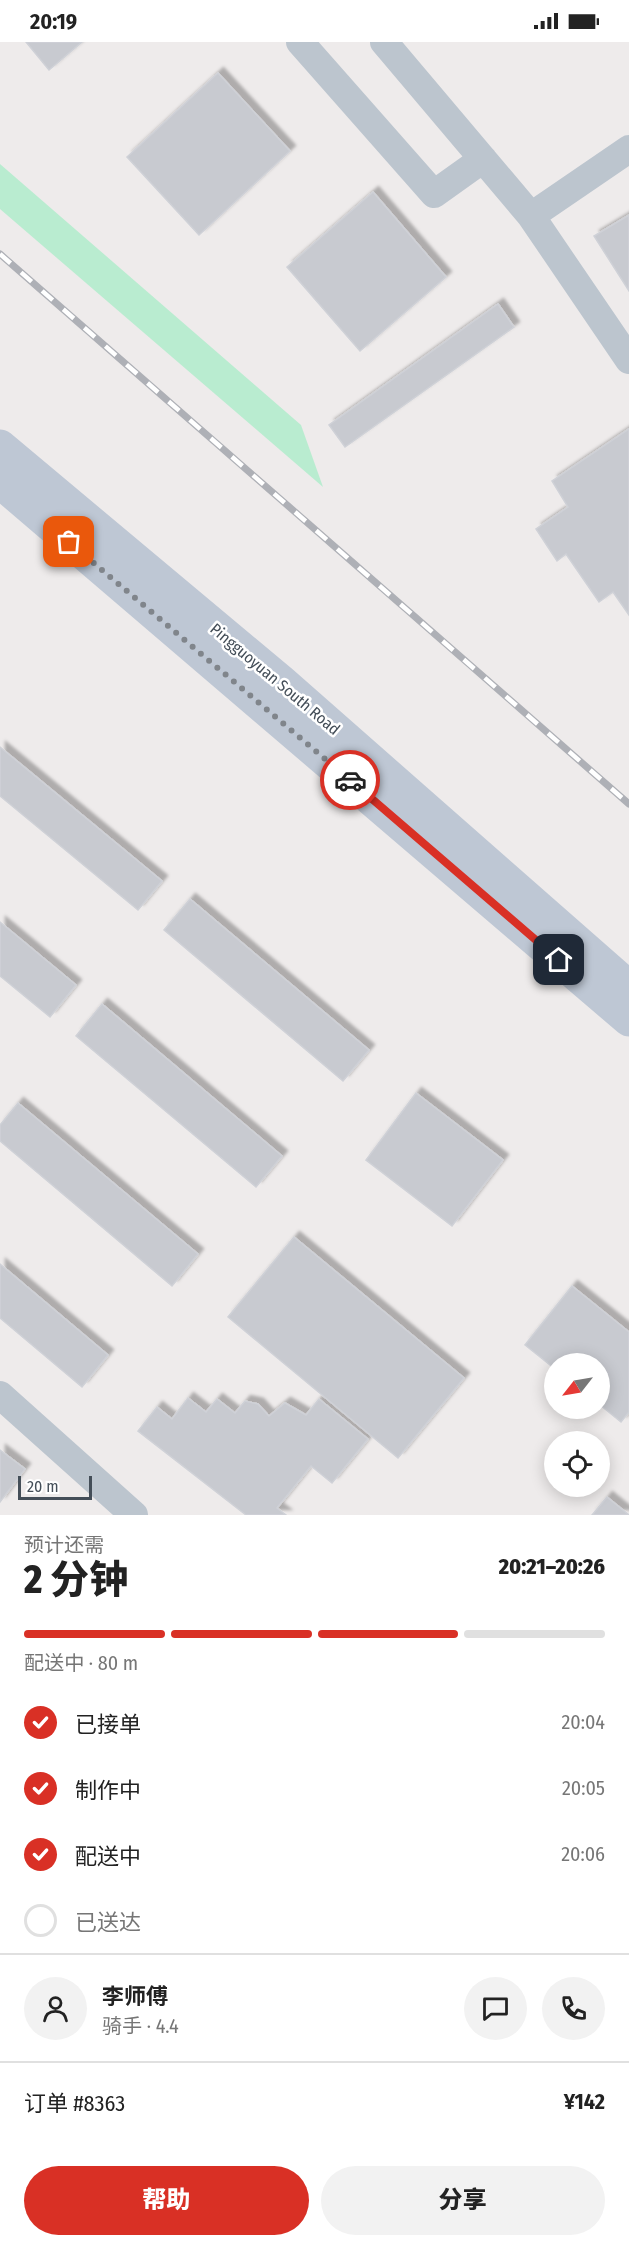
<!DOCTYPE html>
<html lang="zh">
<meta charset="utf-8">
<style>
:root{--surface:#fff;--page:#f2f2f2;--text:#222;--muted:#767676;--line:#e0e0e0;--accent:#d93025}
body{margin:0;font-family:"Fira Sans Condensed","Noto Sans SC",sans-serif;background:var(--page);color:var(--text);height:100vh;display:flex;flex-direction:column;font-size:22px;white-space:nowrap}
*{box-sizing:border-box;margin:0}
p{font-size:20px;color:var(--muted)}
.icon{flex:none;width:33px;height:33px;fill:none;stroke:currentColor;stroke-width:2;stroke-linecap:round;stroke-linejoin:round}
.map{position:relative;height:1473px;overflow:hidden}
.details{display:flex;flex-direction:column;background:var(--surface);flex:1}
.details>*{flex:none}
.needle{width:39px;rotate:239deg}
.buttons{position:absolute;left:544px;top:1311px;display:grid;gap:12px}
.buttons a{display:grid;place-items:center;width:66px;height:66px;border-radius:50%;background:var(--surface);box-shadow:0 3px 15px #0003;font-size:30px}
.scale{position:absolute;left:18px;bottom:15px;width:74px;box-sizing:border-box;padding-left:6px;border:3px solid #444e58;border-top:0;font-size:16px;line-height:21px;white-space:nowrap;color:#444e58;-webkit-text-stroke:4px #fff;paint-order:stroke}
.pin{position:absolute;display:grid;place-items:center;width:51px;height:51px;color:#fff;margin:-26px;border-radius:12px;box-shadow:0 3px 9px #0006}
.courier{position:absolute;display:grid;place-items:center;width:60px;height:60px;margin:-30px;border:4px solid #d93025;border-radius:50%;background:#fff;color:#222;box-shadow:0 2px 8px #0007}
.head em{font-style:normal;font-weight:800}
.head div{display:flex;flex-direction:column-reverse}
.head{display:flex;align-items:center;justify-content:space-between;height:102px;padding:0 24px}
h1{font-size:39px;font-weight:800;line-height:45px}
.bar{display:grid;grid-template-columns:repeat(4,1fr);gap:9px 6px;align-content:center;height:72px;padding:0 24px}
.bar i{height:8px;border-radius:4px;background:var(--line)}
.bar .current{background:var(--accent)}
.bar p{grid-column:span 4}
.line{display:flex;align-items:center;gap:15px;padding:0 24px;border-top:2px solid var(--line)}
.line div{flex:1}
.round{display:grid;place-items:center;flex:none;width:63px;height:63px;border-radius:32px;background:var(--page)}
ol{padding:0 24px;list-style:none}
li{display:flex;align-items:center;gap:18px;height:66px}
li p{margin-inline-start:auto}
li .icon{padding:6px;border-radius:50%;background:var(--accent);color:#fff;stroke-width:4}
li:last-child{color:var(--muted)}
li i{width:33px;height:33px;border:3px solid var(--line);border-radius:50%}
.primary-button{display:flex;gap:12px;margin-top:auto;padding:12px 24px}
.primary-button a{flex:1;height:69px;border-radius:36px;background:var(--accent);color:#fff;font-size:24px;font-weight:800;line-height:69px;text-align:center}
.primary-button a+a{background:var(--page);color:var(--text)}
.status{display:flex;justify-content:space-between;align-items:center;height:42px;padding:0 30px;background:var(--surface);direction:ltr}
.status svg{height:16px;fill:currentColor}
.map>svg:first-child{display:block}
.green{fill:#b9ecd0}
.building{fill:#c8cad0;stroke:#cfd1d7;stroke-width:1.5;filter:url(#shadow)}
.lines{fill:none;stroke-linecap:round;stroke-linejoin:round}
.minor{stroke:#bcc5ce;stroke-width:28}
.secondary{stroke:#bec7d4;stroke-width:33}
.rail-casing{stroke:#aeb0b6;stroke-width:7}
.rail{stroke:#fff;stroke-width:4.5;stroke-dasharray:14;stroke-linecap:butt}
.done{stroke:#80858b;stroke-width:6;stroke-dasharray:0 10.8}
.route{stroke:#d93025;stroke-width:8}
.labels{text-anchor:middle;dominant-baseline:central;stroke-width:5;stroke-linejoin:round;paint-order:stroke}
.street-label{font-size:16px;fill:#444e58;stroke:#fff}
</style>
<div class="status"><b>20:19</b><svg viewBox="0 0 49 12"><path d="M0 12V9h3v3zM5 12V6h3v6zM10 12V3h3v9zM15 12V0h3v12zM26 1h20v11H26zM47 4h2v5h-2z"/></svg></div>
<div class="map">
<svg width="629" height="1473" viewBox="0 0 629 1473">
<defs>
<filter id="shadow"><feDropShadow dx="5.5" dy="-5.5" stdDeviation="1.5" flood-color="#0004"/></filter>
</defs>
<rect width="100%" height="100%" fill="#eeebeb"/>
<!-- green -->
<path class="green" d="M0,122L301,383L323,445L0,167Z"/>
<!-- building -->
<path class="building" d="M26,0H82L49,28Z
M218,31L290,109L199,193L127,115Z
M373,150L446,235L360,309L287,225Z
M629,173V249L594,194Z
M498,262L514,285L345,405L329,383Z
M629,387V573L613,550L599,560L566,512L557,519L536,487L568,465L552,439Z
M0,705L162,839L138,868L0,754Z
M190,857L369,1008L343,1039L164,888Z
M0,880L76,943L50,975L0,934Z
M102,962L282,1114L256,1145L76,994Z
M416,1051L503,1118L452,1184L366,1118Z
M18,1061L198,1212L172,1244L0,1099V1083Z
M294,1195L464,1336L398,1416L228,1275Z
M0,1222L108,1313L82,1345L0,1276Z
M572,1244L629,1290V1370L621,1380L600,1363V1322H555V1327L525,1303Z
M188,1356L206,1370L217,1357L235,1371L245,1359L258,1362L269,1374L285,1361L306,1373L319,1357L368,1397L332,1441L311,1424L277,1466L286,1473H246L138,1389L157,1365L172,1377Z
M0,1408L25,1427L0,1460Z
M607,1455L629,1473H592Z"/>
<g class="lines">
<!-- minor -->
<path class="minor" d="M300,0L434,152L483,117
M384,0L531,174L629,318
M531,174L629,107
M0,1353L134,1473"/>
<!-- secondary -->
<path class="secondary" d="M0,404L282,640L629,945
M0,440L629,978"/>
<!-- rail casing -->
<g class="rail-casing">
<path id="rail" d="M0,212L629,762"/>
</g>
<!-- rail -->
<use href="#rail" class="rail"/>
</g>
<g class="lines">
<!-- done -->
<path class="done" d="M69,500L350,738"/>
<!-- route -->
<path class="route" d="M350,738L559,918"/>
</g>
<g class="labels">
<!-- street labels -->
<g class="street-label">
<text transform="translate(275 637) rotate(40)">Pingguoyuan South Road</text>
</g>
</g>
</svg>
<div class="buttons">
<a><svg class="needle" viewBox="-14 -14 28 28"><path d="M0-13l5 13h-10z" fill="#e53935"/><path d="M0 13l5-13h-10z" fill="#767676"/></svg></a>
<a><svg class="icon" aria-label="locate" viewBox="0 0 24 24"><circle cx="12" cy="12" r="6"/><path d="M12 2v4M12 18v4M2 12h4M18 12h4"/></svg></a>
</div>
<div class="scale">20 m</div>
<div class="pin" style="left:69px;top:500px;background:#ea580c"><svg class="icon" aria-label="bag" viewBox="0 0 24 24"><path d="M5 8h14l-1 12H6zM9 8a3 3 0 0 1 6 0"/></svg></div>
<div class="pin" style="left:559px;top:918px;background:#1f2937"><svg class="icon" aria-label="home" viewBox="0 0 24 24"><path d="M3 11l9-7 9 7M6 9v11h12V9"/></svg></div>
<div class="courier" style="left:350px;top:738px"><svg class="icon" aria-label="car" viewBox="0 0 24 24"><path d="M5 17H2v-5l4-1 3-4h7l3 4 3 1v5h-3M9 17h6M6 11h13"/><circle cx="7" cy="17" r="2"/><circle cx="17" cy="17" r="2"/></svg></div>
</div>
<section class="details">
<div class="head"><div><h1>2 分钟</h1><p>预计还需</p></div><em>20:21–20:26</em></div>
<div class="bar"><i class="current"></i><i class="current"></i><i class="current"></i><i></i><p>配送中 · 80 m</p></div>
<ol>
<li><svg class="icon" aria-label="check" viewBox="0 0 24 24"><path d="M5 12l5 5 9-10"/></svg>已接单<p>20:04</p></li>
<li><svg class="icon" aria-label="check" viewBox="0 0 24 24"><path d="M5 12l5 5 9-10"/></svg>制作中<p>20:05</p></li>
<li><svg class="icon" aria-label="check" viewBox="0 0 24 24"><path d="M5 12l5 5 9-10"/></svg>配送中<p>20:06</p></li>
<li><i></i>已送达</li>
</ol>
<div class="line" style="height:108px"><a class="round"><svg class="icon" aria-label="person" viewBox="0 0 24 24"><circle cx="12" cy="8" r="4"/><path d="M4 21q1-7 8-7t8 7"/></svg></a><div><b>李师傅</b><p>骑手 · 4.4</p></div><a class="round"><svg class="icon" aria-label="chat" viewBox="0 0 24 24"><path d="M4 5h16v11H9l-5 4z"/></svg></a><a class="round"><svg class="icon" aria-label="phone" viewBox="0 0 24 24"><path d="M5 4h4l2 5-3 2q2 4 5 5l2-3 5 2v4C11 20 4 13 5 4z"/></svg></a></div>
<div class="line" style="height:78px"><div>订单 #8363</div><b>¥142</b></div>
<div class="primary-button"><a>帮助</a><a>分享</a></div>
</section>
